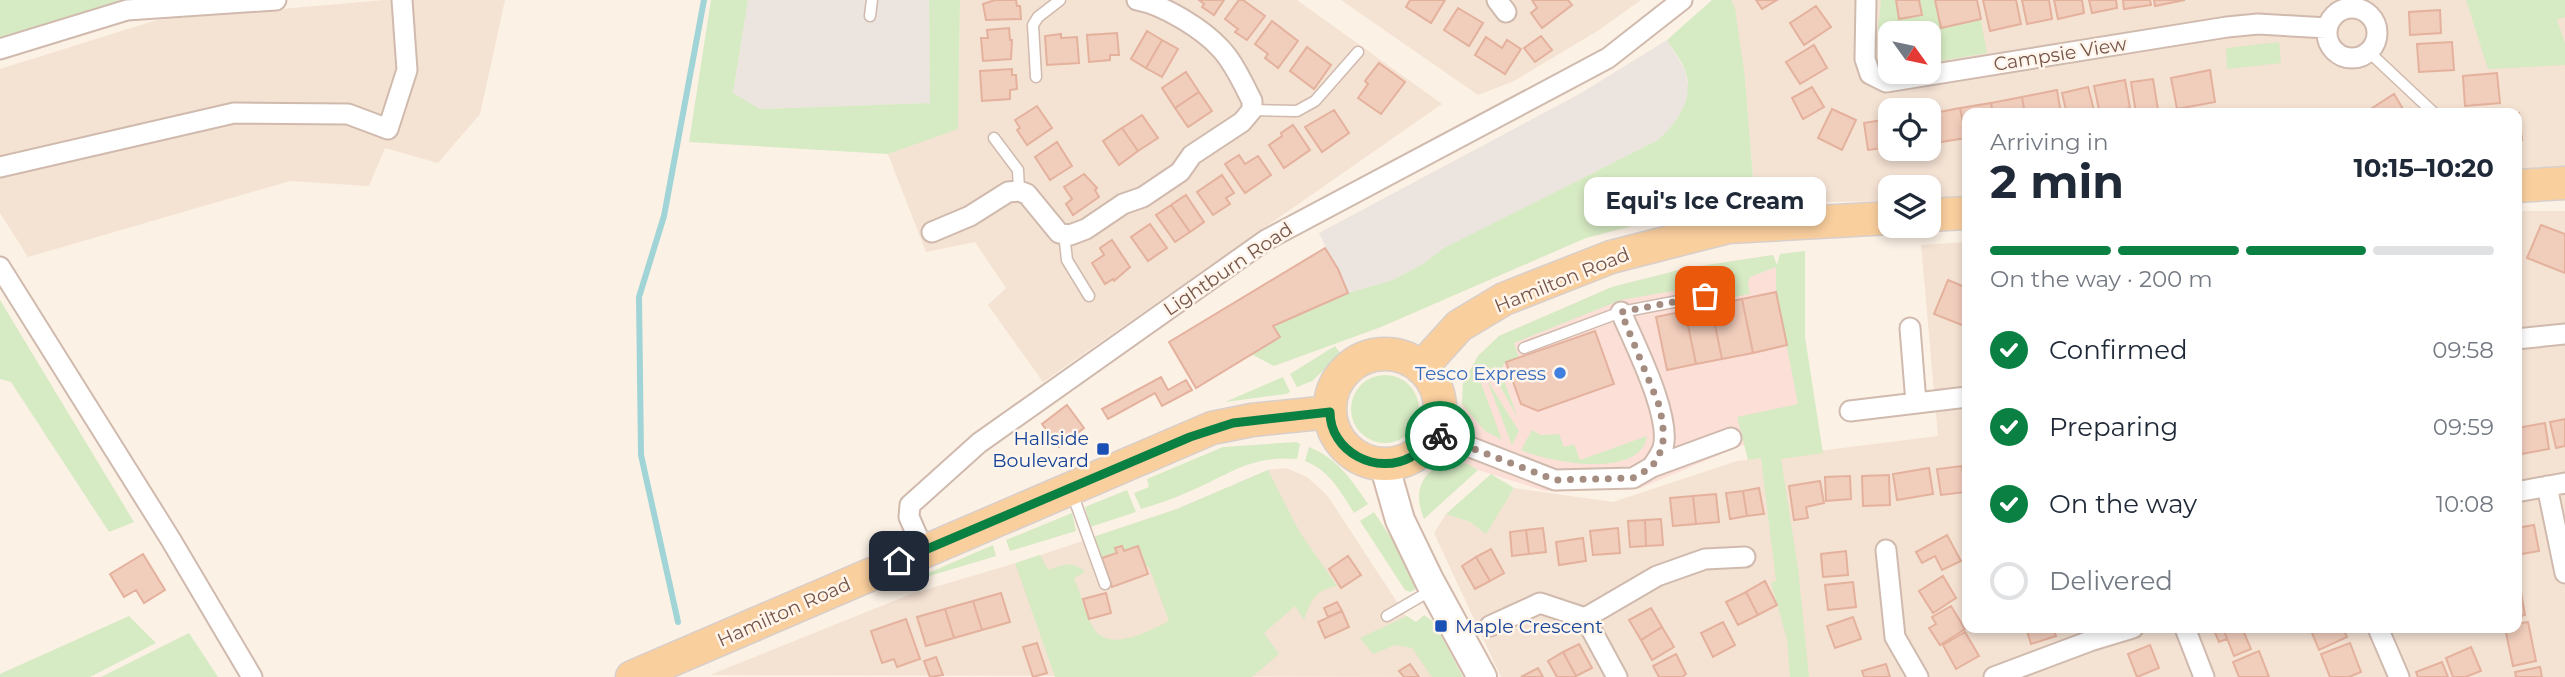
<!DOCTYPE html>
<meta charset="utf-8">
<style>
:root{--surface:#fff;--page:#f2f2f3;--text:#1f2937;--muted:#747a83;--line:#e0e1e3;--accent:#0b8043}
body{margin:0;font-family:Montserrat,sans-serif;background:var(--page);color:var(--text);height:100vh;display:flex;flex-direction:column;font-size:26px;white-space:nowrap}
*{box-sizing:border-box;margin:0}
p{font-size:23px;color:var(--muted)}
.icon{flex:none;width:38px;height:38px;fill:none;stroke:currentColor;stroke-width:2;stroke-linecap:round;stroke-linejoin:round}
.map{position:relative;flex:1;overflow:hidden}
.panel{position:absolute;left:1962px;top:108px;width:560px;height:525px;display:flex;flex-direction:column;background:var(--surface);border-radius:14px;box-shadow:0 4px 10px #0003}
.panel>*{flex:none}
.needle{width:46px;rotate:123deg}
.tools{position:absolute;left:1878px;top:21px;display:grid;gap:14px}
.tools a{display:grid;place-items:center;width:63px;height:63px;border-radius:14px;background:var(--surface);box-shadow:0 4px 10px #0003;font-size:35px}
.pin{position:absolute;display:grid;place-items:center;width:60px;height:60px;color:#fff;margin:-30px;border-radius:14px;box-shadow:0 4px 10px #0006}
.courier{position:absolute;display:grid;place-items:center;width:70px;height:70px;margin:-35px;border:5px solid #0b8043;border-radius:50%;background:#fff;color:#222;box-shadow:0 2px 9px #0007}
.bubble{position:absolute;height:49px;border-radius:14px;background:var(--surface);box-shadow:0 4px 10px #0003;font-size:23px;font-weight:700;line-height:49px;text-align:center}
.head em{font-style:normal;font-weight:700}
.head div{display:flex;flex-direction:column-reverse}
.head{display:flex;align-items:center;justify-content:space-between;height:119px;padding:0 28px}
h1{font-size:46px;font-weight:700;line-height:52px}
.bar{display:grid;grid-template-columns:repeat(4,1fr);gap:10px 7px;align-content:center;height:84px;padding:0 28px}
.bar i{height:9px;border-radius:5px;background:var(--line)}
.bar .selected{background:var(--accent)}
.bar p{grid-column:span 4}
ol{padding:0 28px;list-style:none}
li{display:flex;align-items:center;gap:21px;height:77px}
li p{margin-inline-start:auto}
li .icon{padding:7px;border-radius:50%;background:var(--accent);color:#fff;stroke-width:4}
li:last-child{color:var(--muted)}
li i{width:38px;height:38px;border:4px solid var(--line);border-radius:50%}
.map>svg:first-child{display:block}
.residential{fill:#f4e2d3;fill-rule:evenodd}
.commercial{fill:#fce0d8}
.industrial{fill:#ece4df}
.green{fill:#d6eac3}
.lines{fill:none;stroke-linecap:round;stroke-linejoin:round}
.stream{stroke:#a0d4d7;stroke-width:6}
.building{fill:#f1cdbc;stroke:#e4b19d;stroke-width:2}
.lane-casing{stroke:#d0baae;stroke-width:13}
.street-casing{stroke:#d0baae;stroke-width:23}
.secondary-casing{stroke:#d2b9ab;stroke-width:32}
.primary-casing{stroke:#d8cfcc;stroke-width:35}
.lane{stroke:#fff;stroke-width:10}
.street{stroke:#fff;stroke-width:19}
.secondary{stroke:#fff;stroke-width:28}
.primary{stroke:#facf9e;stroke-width:32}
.done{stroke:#a48c80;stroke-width:7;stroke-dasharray:0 12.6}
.route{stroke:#0b8043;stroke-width:9}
.shop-dot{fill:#3f7fe0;stroke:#fff5eb;stroke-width:2.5}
.transit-dot{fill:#1a4fb4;stroke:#fff5eb;stroke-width:2.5}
.labels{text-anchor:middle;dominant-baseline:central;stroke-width:5;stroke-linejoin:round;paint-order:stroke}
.street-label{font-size:19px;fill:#75554a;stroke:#fff5eb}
.shop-label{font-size:19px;fill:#366cbe;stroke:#fff5eb;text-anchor:end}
.transit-label{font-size:19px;fill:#164399;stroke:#fff5eb;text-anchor:end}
</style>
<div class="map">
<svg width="2565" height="677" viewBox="0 0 2565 677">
<rect width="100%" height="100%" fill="#fcf1e5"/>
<!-- residential -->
<path class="residential" d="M384,0H505L480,114L438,163L385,148L369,186L290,181L28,257L0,213V69L157,20Z
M960,0H1297L1442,104L1043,382L988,305L1006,288L975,242L926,252L888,154L958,128Z
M1341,0H1641L1599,30L1514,81L1478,95Z
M1731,0H2565V166L2517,169L2516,114H1967V200H1929L1928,187H1890V201L1755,203L1745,78ZM1890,33H1928V72H1890ZM1890,110H1928V149H1890Z
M2517,211H2565V677H1501L1434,533L1446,514L1470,522L1486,533L1514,488L1613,502L1737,461L1938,436L1921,245L1967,242V628H2516Z
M1286,468L1307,477L1327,495L1446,677L710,675L911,594L1020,562L1177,509L1268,470Z"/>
<!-- commercial -->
<path class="commercial" d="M1773,255L1811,403L1760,438L1638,489L1545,491L1462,465L1463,383L1478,356L1499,336L1612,287L1687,268Z"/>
<!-- industrial -->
<path class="industrial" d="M748,0H929L930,103L760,109L733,94Z
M1667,40L1685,70L1689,91L1682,111L1669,131L1658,140L1444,248L1423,264L1393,280L1348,293L1319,233L1581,93Z"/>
<!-- green -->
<path class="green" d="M0,0H120L0,39Z
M711,0H748L733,93L760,109L930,103L929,0H960L958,129L888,154L689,142Z
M1712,0H1731L1735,8L1745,78L1755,203L1733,204L1655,220L1586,238L1381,327L1274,366L1251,354L1279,337L1273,326L1348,293L1393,280L1423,264L1444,248L1658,140C1678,123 1695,97 1685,70C1681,60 1673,50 1667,40Z
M1881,0H1977L1987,53L1929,63L1928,33H1890V66C1871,53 1880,20 1881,0Z
M2466,0H2565V17L2557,20L2565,43V65L2488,69Z
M2279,42L2281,63L2227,69L2226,48Z
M1805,251V337L1823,453L1781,459L1798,568L1809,677H1790L1787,639L1771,583L1776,581L1761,458L1748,460L1737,417L1798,404L1776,292V267L1750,277L1748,284L1750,294L1717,300L1713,284L1621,300L1514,343L1519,358L1506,362L1500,370L1518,418L1489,367L1477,372L1502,440L1485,431L1462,404L1463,383L1478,356L1499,336L1612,287L1687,268L1773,255L1777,265L1780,254Z
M0,300L134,522L109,532L11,382L0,379Z
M1335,346L1341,354L1312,381L1297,387L1290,374Z
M1351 409a34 34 0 1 1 68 0a34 34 0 1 1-68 0Z
M1283,377L1290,392L1286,394L1225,402Z
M1487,380L1519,431L1512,445Z
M1532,430L1541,435L1559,434L1564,447L1574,444L1580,460L1647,436C1640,480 1549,462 1521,450Z
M1296,442L1300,444L1297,459C1249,455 1229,475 1188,492C1173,499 1157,504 1141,509L1134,493L1149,487L1147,479L1223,447Z
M1309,447C1338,459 1351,479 1368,504L1354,513C1340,491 1330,471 1305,461Z
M1457,462L1468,464L1478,470L1424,519C1411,489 1424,465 1457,462Z
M1268,470L1299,531L1337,586C1315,590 1311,600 1304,620L1295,606L1264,633L1279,654L1252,677H1055L1015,563L1040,555L1048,570C1063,565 1073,560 1085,572L1074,578C1081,594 1085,615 1094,629C1110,653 1151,630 1169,621L1149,567H1146L1138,546L1124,551L1116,548L1117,553L1102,558L1093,537L1177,509Z
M1491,474L1514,488L1486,534L1470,522L1446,514Z
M1127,490L1136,512L1090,527L1085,507Z
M1374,512L1419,580L1415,590L1410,592L1405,590L1360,521Z
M1072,513L1076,531L1010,551L1006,540Z
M993,545L996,556L903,584Z
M1424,615L1434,622L1463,677H1432L1412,648L1395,645L1373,654L1360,638L1407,616L1416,622Z
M129,616L156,643L90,677H0V674Z
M189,633L218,677H101Z"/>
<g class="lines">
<!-- stream -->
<path class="stream" d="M678,622L641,455L639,297L664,216L704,0"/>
</g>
<!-- building -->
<path class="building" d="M995,0H1016L1017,6H1020L1021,19L986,20L983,4Z
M1199,0H1224L1214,15L1202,7L1204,4Z
M1239,0H1243L1265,16L1247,40L1235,32L1238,29L1225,19Z
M1410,0H1445L1431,23L1406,7Z
M1568,0L1572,5L1542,28L1531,13L1537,8L1532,0Z
M1756,0H1777L1762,9Z
M1896,0H1919L1922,15L1899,19Z
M1935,0H1977L1981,19L1941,28Z
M1983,0H2016L2021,24L1990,31Z
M2022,0H2049L2052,19L2027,24Z
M2054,0H2082L2084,13L2058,19Z
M2089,0H2116L2117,8L2092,13Z
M2123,0H2150L2151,5L2124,9Z
M2154,0H2185L2155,6Z
M1816,6L1831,27L1804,45L1790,23Z
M1458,8L1483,23L1469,46L1444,30Z
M2440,10L2441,33L2410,35L2409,12Z
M1272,21L1298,41L1278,68L1265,58L1268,54L1255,44Z
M1009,28L1010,40H1012L1011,59L983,61L981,38H988L987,30Z
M1147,31L1162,40L1146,68L1131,59Z
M1117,33L1119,55H1110V60L1089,62L1087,35Z
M1061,34V38L1077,37L1079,63L1047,65L1045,36Z
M1541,36L1552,50L1535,62L1524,48Z
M1486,37L1502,48L1507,40L1521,49L1505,74L1475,55Z
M1162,40L1178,49L1162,77L1146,68Z
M2452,42L2454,70L2419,72L2417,44Z
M1814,45L1827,68L1800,84L1786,62Z
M1307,47L1331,65L1314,89L1290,71Z
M1379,63L1405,82L1381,114L1358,98L1368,84L1365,81Z
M1012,69V75H1016L1017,89L1010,90V99L982,101L980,71Z
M2210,70L2215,102L2177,109L2171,78Z
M1186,72L1199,92L1175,108L1162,88Z
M2497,73L2500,103L2465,106L2463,76Z
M2153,79L2158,110L2136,113L2131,82Z
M2125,80L2130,108L2100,114L2094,86Z
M1812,87L1824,107L1803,119L1792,98Z
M2088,87L2095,114H2067L2062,93Z
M2057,90L2061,114H2025L2022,97Z
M1199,92L1212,111L1188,127L1175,108Z
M2394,94L2406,114H2363Z
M2022,97L2025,114H1993L1991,103Z
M1991,103L1993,114H1967L1966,138L1960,108Z
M1037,106L1052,128L1027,145L1017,130L1020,128L1015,120Z
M1960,108L1966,138L1935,143L1929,114Z
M1832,109L1856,120L1842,150L1818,138Z
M1334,110L1349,133L1322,152L1305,127Z
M2519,113L2522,140H2516V114H2506Z
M1142,115L1158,138L1138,151L1122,128Z
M1888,119L1890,147L1868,150L1864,123Z
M1293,125L1310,150L1284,168L1269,145L1282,136L1281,133Z
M1122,128L1138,151L1119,165L1103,141Z
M1057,142L1072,166L1050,180L1035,157Z
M1239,155L1245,164L1258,156L1271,175L1245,193L1225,164Z
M1084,174L1097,188L1095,190L1099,197L1073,215L1066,204L1072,199L1064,187Z
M1222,175L1234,193L1226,198L1230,204L1213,215L1197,192Z
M1186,195L1204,222L1190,232L1171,205Z
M1171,205L1190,232L1175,242L1156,215Z
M1150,224L1167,248L1148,261L1131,237Z
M2541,225L2565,234V273L2527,258Z
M1112,240L1130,267L1114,281L1113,279L1105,284L1092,263L1104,255L1100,248Z
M1325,248L1338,269L1348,293L1273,326L1280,337L1196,388L1169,342Z
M1948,280L1967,288V327L1934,314Z
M1776,292L1787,345L1753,353L1742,299Z
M1742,299L1753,353L1722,359L1711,306Z
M1711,306L1722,359L1696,364L1685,311Z
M1685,311L1696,364L1667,370L1656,317Z
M1595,331L1614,384L1538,411L1521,404L1506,362Z
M1161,377L1168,390L1186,380L1192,390L1162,406L1155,393L1108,419L1102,409Z
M1067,405L1084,428L1059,447L1042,424Z
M2565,419V446L2556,448L2550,422Z
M2545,423L2549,449L2521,454L2517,428Z
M1962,466L1966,492L1941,495L1937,469Z
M1929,468L1933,494L1897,500L1893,474Z
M1889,475L1890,505L1863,506L1862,476Z
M1850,476L1851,499L1826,501L1825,477Z
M1820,481L1824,503L1806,507L1808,518L1794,520L1789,486Z
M1759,488L1764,514L1747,516L1743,491Z
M1743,491L1747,516L1730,519L1726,493Z
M1716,494L1719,522L1696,524L1693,496Z
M1693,496L1696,524L1673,526L1670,498Z
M1661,519L1663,545L1646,546L1645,520Z
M1645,520L1646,546L1630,547L1628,521Z
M2534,525L2539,551L2516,555V528Z
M1543,528L1546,552L1529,554L1526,530Z
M1618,528L1620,553L1593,555L1590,531Z
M1526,530L1529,554L1512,556L1510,532Z
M1947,535L1961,561L1942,570L1935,556L1922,563L1916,552Z
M1583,538L1586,561L1559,565L1556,542Z
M1122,546L1124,551L1138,546L1148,574L1112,587L1102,558L1117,553L1115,548Z
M1491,549L1504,573L1490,581L1476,557Z
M1846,551L1848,575L1823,577L1821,554Z
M143,554L165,590L144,603L136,590L124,597L110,574Z
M1348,556L1361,575L1341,588L1329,569Z
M1476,557L1490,581L1475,589L1462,566Z
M1943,576L1956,598L1933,613L1919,591Z
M1765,581L1777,605L1758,615L1746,592Z
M1853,582L1856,607L1828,610L1825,585Z
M1746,592L1758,615L1738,625L1726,602Z
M2521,592L2525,615L2516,617V593Z
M1001,593L1010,622L982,630L973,601Z
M1106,593L1111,613L1089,619L1083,599Z
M973,601L982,630L954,638L945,609Z
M1337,602L1342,611L1328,617L1324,608Z
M1951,606L1965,629L1940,645L1929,628L1936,624L1932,617Z
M1651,608L1662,627L1641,640L1629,620Z
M945,609L954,638L926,646L917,617Z
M1342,611L1349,627L1325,638L1318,622Z
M1853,617L1861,639L1835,648L1827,626Z
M906,619L920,659L897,667L894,659L882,663L871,631Z
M1723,622L1735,645L1713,657L1701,633Z
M2528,622L2536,661L2513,666L2505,628H2516V624Z
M1662,627L1674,647L1652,660L1641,640Z
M2026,628H2053L2056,636L2031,644Z
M2213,628H2223L2227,639L2219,642Z
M2223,628H2242L2251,649L2234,656Z
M2310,628H2343L2347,637L2319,650Z
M1965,632L1979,656L1956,669L1943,645Z
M1037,643L1047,673L1033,677L1023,647Z
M2350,643L2361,672L2349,677H2330L2321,654Z
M1579,644L1592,668L1576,676L1563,652Z
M2150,645L2159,668L2137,677L2128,654Z
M2471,647L2481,671L2465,677H2453L2446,658Z
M2259,651L2269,677H2239L2233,662Z
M1563,652L1576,676L1575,677H1557L1548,661Z
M1676,654L1686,674L1682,677H1659L1653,666Z
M936,657L943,675L930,677L924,661Z
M2442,662L2448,677H2418L2416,672Z
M1410,664L1419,677H1404L1399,671Z
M1886,664L1890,677H1864L1862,671Z
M2540,667L2542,677H2516L2515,672Z
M1538,668L1543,677H1521Z"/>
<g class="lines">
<!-- lane casing -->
<g class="lane-casing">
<path id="lane" d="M870,16L872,0
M2369,52L2435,114
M1036,77L1033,25L1038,17L1060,0
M1252,110L1297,111L1315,101L1358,52
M994,138L1018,170L1019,191
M1064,234L1067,260L1089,296
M1524,348L1621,312L1705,296
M1072,493L1105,584
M1387,616L1430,591"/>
</g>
<!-- street casing -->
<g class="street-casing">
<path id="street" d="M1497,0L1506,12
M1866,0L1865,59L1870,74L1886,82L2227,27L2258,24L2327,28
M2327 33a25 25 0 1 1 50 0a25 25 0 1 1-50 0Z
M0,49L127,10L276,0
M0,167L234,113L348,114L388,129L407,70L402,0
M932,232L970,216L1008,192L1019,191L1027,194L1059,233L1070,235L1086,229L1123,204L1143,197L1180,172L1192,155L1242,122L1252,110V101C1244,85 1234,63 1221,49C1203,29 1164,5 1137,0
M0,267L171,540L252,677
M1621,312C1634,343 1672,416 1663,448C1661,454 1656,461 1652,467
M1910,328L1916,403
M2516,339L2565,334
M1850,411L1967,397
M1434,433L1555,480L1633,478L1652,467L1731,438
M2547,486L2565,573
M2516,492L2565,483
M1886,550L1895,637L1918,677
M924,551L909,517L910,505L979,443L1266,240L1608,58L1682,0
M1490,626L1540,603L1585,618
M2185,628L2204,677
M2378,628L2399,677
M1617,677L1585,618L1657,576L1705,559L1745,557
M1994,677L2090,641L2133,628"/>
</g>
<!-- secondary casing -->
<g class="secondary-casing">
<path id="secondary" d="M1384,464L1400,520L1429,580L1482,677"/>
</g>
<!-- primary casing -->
<g class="primary-casing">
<path id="primary" d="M2516,186L2565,183
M1928,215L1967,213
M1330 409a55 55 0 1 1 110 0a55 55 0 1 1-110 0Z
M1421,368L1459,326L1504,299L1611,257L1728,227L1890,218
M632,677L1212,428L1252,420L1330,412"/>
</g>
<!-- lane -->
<use href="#lane" class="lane"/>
<!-- street -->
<use href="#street" class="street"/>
<!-- secondary -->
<use href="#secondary" class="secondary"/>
<!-- primary -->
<use href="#primary" class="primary"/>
</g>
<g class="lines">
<!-- done -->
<path class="done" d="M1440,436L1555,480L1633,478L1652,467L1663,447V424L1659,405L1621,312L1705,296"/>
<!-- route -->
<path class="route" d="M899,561L1190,437L1233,423L1330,412C1330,452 1377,476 1411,457C1421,451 1428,443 1434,433L1440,436"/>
</g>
<!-- markers -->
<circle class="shop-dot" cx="1560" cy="373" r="7"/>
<g class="transit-dot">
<rect x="1096" y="442" width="14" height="14" rx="3.5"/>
<rect x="1434" y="619" width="14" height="14" rx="3.5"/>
</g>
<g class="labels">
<!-- street labels -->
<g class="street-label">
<text transform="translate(2060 54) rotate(-9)">Campsie View</text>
<text transform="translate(1228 269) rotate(-34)">Lightburn Road</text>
<text transform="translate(1562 280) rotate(-22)">Hamilton Road</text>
<text transform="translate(784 612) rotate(-24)">Hamilton Road</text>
</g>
<!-- shop labels -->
<g class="shop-label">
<text x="1546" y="373">Tesco Express</text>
</g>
<!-- transit labels -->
<g class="transit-label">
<text x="1089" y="438">Hallside<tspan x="1089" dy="22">Boulevard</tspan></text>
<text x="1455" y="626" text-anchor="start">Maple Crescent</text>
</g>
</g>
</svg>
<div class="tools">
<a><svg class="needle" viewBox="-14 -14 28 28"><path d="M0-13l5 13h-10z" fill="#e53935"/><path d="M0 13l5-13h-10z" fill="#747a83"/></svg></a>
<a><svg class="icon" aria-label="locate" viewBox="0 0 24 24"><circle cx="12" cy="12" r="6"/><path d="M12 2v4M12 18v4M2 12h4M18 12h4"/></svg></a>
<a><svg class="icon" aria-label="layers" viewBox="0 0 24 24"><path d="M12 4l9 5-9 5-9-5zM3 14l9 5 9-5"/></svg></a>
</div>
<div class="pin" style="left:1705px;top:296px;background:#ea580c"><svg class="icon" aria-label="bag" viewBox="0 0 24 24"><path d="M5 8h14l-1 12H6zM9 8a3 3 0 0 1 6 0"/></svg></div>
<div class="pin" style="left:899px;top:561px;background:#1f2937"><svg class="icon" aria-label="home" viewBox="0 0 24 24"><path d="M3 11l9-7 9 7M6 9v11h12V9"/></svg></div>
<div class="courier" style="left:1440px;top:436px"><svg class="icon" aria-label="bike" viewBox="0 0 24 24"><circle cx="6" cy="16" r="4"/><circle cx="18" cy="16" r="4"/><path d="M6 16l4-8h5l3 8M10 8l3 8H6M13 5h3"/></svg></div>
<div class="bubble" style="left:1584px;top:177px;width:242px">Equi's Ice Cream</div>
<section class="panel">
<div class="head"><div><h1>2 min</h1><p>Arriving in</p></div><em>10:15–10:20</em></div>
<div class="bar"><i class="selected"></i><i class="selected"></i><i class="selected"></i><i></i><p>On the way · 200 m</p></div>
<ol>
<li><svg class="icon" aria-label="check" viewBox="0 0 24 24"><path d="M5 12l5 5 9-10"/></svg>Confirmed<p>09:58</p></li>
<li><svg class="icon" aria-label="check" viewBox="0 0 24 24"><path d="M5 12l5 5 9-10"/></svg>Preparing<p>09:59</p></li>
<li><svg class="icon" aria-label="check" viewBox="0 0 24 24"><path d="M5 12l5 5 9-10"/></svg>On the way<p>10:08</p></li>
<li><i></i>Delivered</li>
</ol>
</section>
</div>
